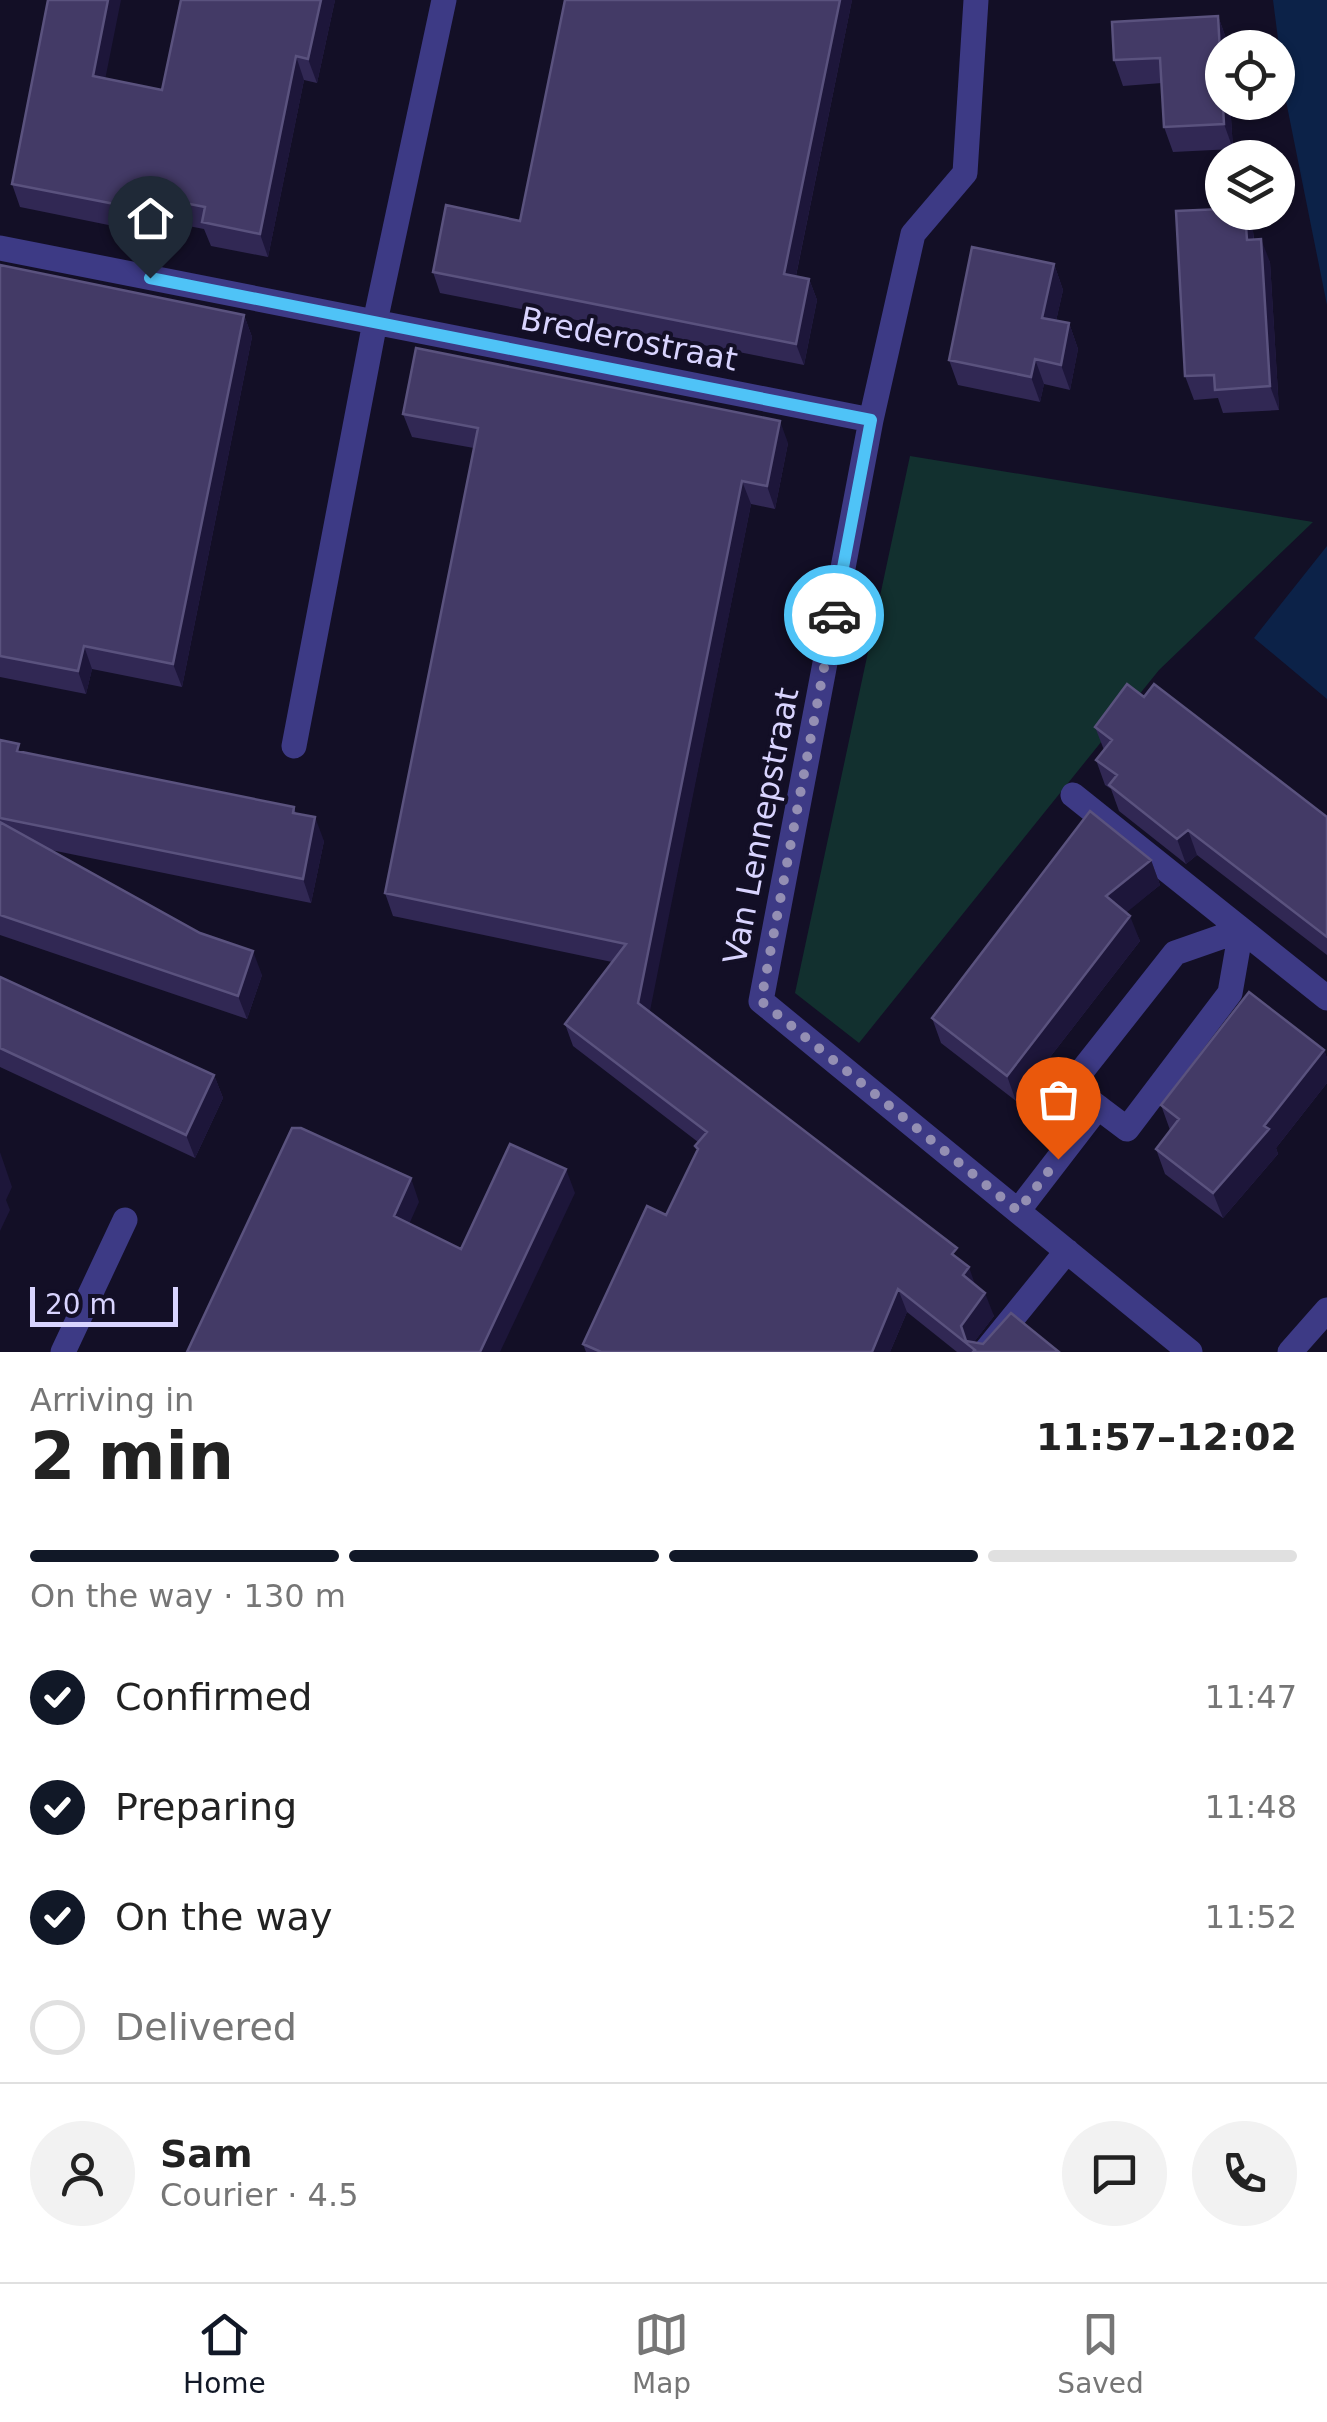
<!DOCTYPE html>
<meta charset="utf-8">
<style>
:root{--surface:#fff;--page:#f2f2f2;--text:#222;--muted:#767676;--line:#e0e0e0;--accent:#111827}
body{margin:0;font-family:"DejaVu Sans",sans-serif;background:var(--page);color:var(--text);height:100vh;display:flex;flex-direction:column;font-size:38px;white-space:nowrap}
*{box-sizing:border-box;margin:0}
p{font-size:32px;color:var(--muted)}
.icon{flex:none;width:55px;height:55px;fill:none;stroke:currentColor;stroke-width:2;stroke-linecap:round;stroke-linejoin:round}
.map{position:relative;height:1352px;overflow:hidden}
.drawer{display:flex;flex-direction:column;background:var(--surface);flex:1}
.drawer>*{flex:none}
.controls{position:absolute;left:1205px;top:30px;display:grid;gap:20px}
.controls a{display:grid;place-items:center;width:90px;height:90px;border-radius:50%;background:var(--surface);box-shadow:0 2px 8px #0004;font-size:50px}
.scale{position:absolute;left:30px;bottom:25px;width:148px;box-sizing:border-box;padding-left:10px;border:5px solid #d9d4ff;border-top:0;font-size:28px;line-height:35px;white-space:nowrap;color:#d9d4ff;-webkit-text-stroke:8px #130f26;paint-order:stroke}
.pin{position:absolute;display:grid;place-items:center;width:85px;height:85px;color:#fff;margin:-102px -42px;border-radius:50% 50% 50% 0;rotate:-45deg;box-shadow:0 0 10px #0007}
.pin .icon{rotate:45deg}
.courier{position:absolute;display:grid;place-items:center;width:100px;height:100px;margin:-50px;border:8px solid #4fc3f7;border-radius:50%;background:#fff;color:#222;box-shadow:0 2px 12px #0007}
.summary em{font-style:normal;font-weight:600}
.summary div{display:flex;flex-direction:column-reverse}
.summary{display:flex;align-items:center;justify-content:space-between;height:170px;padding:0 30px}
h1{font-size:65px;font-weight:600;line-height:75px}
.bar{display:grid;grid-template-columns:repeat(4,1fr);gap:15px 10px;align-content:center;height:120px;padding:0 30px}
.bar i{height:12px;border-radius:8px;background:var(--line)}
.bar .selected{background:var(--accent)}
.bar p{grid-column:span 4}
.line{display:flex;align-items:center;gap:25px;padding:0 30px;border-top:2px solid var(--line)}
.line div{flex:1}
.round{display:grid;place-items:center;flex:none;width:105px;height:105px;border-radius:52px;background:var(--page)}
ol{padding:0 30px;list-style:none}
li{display:flex;align-items:center;gap:30px;height:110px}
li p{margin-inline-start:auto}
li .icon{padding:10px;border-radius:50%;background:var(--accent);color:#fff;stroke-width:4}
li:last-child{color:var(--muted)}
li i{width:55px;height:55px;border:5px solid var(--line);border-radius:50%}
.tabs{display:flex;justify-content:space-around;align-items:center;height:140px;border-top:2px solid var(--line);background:var(--surface);font-size:28px;color:var(--muted)}
.tabs a{display:grid;justify-items:center;gap:5px}
.tabs .selected{color:var(--accent)}
.map>svg:first-child{display:block}
.green{fill:#12302f}
.water{fill:#0c2248}
.lines{fill:none;stroke-linecap:round;stroke-linejoin:round}
.minor{stroke:#3d3a85;stroke-width:25}
.wall{fill:#312854}
.shaded-wall{fill:#1d163a}
.building{fill:#433a66;stroke:#5a527e;stroke-width:2.5}
.done{stroke:#948fb3;stroke-width:10;stroke-dasharray:0 18}
.route{stroke:#4fc3f7;stroke-width:12}
.labels{text-anchor:middle;dominant-baseline:central;stroke-width:8;stroke-linejoin:round;paint-order:stroke}
.street-label{font-size:32px;fill:#d9d4ff;stroke:#130f26}
</style>
<div class="map">
<svg width="1327" height="1352" viewBox="0 0 1327 1352">
<rect width="100%" height="100%" fill="#130f26"/>
<!-- green -->
<path class="green" d="M910,456L1313,522L1159,670L859,1043L795,993Z"/>
<!-- water -->
<path class="water" d="M1273,0H1327V305L1286,101Z
M1327,546V699L1254,638Z"/>
<g class="lines">
<!-- minor -->
<path class="minor" d="M976,0L965,173L913,234L871,420L761,1001L1190,1352
M0,248L871,420
M294,746L375,322L444,0
M1073,795L1327,998
M1241,930L1230,993L1127,1129L1070,1086L1175,953Z
M1018,1211L1098,1107
M63,1352L125,1220
M985,1352L1067,1251
M1290,1352L1327,1310"/>
</g>
<!-- wall -->
<path class="wall" d="M335,0L317,83L304,80L268,257L211,246L204,229L141,217L138,231L20,207L12,184L106,79L162,90Z
M565,0H852L796,276L809,279L817,300L804,365L440,293L433,272L520,221Z
M1218,16L1227,41L1222,102H1230L1233,149L1173,152L1164,127L1162,83L1123,86L1114,60Z
M1253,231L1254,239L1270,262L1279,410L1223,413L1218,398L1194,400L1185,376Z
M1054,264L1063,290L1056,321L1069,323L1078,349L1070,390L1044,384L1040,402L958,385L949,360Z
M0,265L244,315L252,337L182,687L92,669L86,694L0,677Z
M403,414L788,443L775,509L751,504L649,1012L961,1261L994,1316L974,1342L1059,1352H957L907,1312L890,1352H586L583,1344L666,1215L697,1151L695,1146L698,1142L573,1046L565,1024L612,962L393,916L385,893L474,448L412,437Z
M1144,697L1327,817V955L1197,855L1186,864L1119,811L1111,789L1105,785L1096,760L1104,750L1095,727Z
M0,740L22,752L294,807L296,814L324,841L311,903L51,850L262,975L247,1019L0,935Z
M1151,860L1160,885L1126,912L1140,941L1016,1101L941,1043L932,1018Z
M0,977L214,1075L223,1098L195,1158L0,1067Z
M1324,1050L1327,1058V1083L1276,1148L1278,1154L1223,1218L1165,1174L1156,1149L1170,1130L1161,1105Z"/>
<!-- shaded-wall -->
<path class="shaded-wall" d="M108,0H121L101,100L93,76Z
M321,0H335L317,83L308,59Z
M840,0H852L792,295L784,274Z
M1218,16L1227,41L1228,48H1222V102Z
M296,56L304,80L268,257L260,234Z
M1222,102H1230L1233,149L1224,124Z
M133,193L141,217L138,231L130,207Z
M1245,212H1246L1253,231L1255,263L1247,240Z
M1261,239L1270,262L1279,410L1270,386Z
M1054,264L1063,290L1051,343L1042,318Z
M809,279L817,300L804,365L796,344Z
M244,315L252,337L182,687L173,664Z
M1069,323L1078,349L1070,390L1061,365Z
M1035,359L1044,384L1040,402L1031,377Z
M780,421L788,443L775,509L767,486Z
M742,481L751,504L647,1026L638,1003Z
M84,646L92,669L86,694L78,671Z
M315,817L324,841L311,903L303,879Z
M1188,830L1197,855L1186,864L1177,839Z
M1151,860L1160,885L1115,922L1106,896Z
M1130,916L1140,941L1016,1101L1007,1076Z
M253,951L262,975L247,1019L238,996Z
M1324,1050L1327,1058V1083L1276,1148L1278,1154L1223,1218L1213,1193Z
M214,1075L223,1098L195,1158L186,1135Z
M0,1152L12,1187L6,1200L10,1210L0,1231Z
M566,1169L575,1193L500,1352H480Z
M411,1178L419,1202L402,1240L394,1216Z
M969,1267L977,1290L963,1275Z
M898,1289L907,1312L890,1352H872Z
M985,1293L994,1316L971,1346L966,1343L961,1326Z"/>
<!-- building -->
<path class="building" d="M48,0H108L93,76L162,90L181,0H321L308,59L296,56L260,234L202,222L205,207L133,193L130,207L12,184Z
M565,0H840L784,274L809,279L796,344L433,272L446,205L520,221Z
M1218,16L1224,124L1164,127L1160,58L1114,60L1112,22Z
M1222,209V212H1245L1247,240L1261,239L1270,386L1215,390L1214,375L1185,376L1176,211Z
M972,247L1054,264L1042,318L1069,323L1061,365L1035,359L1031,377L949,360Z
M0,265L244,315L173,664L84,646L78,671L0,656Z
M416,348L780,421L767,486L742,481L638,1003L957,1248L952,1254L969,1267L963,1275L985,1293L961,1326L966,1341L983,1344L1011,1313L1059,1352H973L975,1350L898,1289L872,1352H601L583,1344L647,1206L666,1215L698,1149L695,1146L707,1132L565,1024L626,944L385,893L478,428L403,414Z
M1127,684L1144,697L1154,684L1327,817V937L1188,830L1177,839L1109,785L1117,775L1096,760L1112,740L1095,727Z
M0,740L19,744L17,751L294,807L293,813L315,817L303,879L0,818Z
M1090,811L1151,860L1106,896L1130,916L1007,1076L932,1018Z
M0,822L200,933L253,951L238,996L0,915Z
M0,977L214,1075L186,1135L0,1048Z
M1249,992L1324,1050L1264,1126L1269,1129L1213,1193L1156,1149L1179,1119L1161,1105Z
M292,1128H301L411,1178L394,1216L461,1249L510,1144L566,1169L480,1352H187Z"/>
<g class="lines">
<!-- done -->
<path class="done" d="M834,615L761,1001L1018,1211L1058,1159"/>
<!-- route -->
<path class="route" d="M150,278L871,420L834,615"/>
</g>
<g class="labels">
<!-- street labels -->
<g class="street-label">
<text transform="translate(629 339) rotate(11)">Brederostraat</text>
<text transform="translate(761 826) rotate(-79)">Van Lennepstraat</text>
</g>
</g>
</svg>
<div class="controls">
<a><svg class="icon" aria-label="locate" viewBox="0 0 24 24"><circle cx="12" cy="12" r="6"/><path d="M12 2v4M12 18v4M2 12h4M18 12h4"/></svg></a>
<a><svg class="icon" aria-label="layers" viewBox="0 0 24 24"><path d="M12 4l9 5-9 5-9-5zM3 14l9 5 9-5"/></svg></a>
</div>
<div class="scale">20 m</div>
<div class="pin" style="left:1058px;top:1159px;background:#ea580c"><svg class="icon" aria-label="bag" viewBox="0 0 24 24"><path d="M5 8h14l-1 12H6zM9 8a3 3 0 0 1 6 0"/></svg></div>
<div class="pin" style="left:150px;top:278px;background:#1f2937"><svg class="icon" aria-label="home" viewBox="0 0 24 24"><path d="M3 11l9-7 9 7M6 9v11h12V9"/></svg></div>
<div class="courier" style="left:834px;top:615px"><svg class="icon" aria-label="car" viewBox="0 0 24 24"><path d="M5 17H2v-5l4-1 3-4h7l3 4 3 1v5h-3M9 17h6M6 11h13"/><circle cx="7" cy="17" r="2"/><circle cx="17" cy="17" r="2"/></svg></div>
</div>
<section class="drawer">
<div class="summary"><div><h1>2 min</h1><p>Arriving in</p></div><em>11:57–12:02</em></div>
<div class="bar"><i class="selected"></i><i class="selected"></i><i class="selected"></i><i></i><p>On the way · 130 m</p></div>
<ol>
<li><svg class="icon" aria-label="check" viewBox="0 0 24 24"><path d="M5 12l5 5 9-10"/></svg>Confirmed<p>11:47</p></li>
<li><svg class="icon" aria-label="check" viewBox="0 0 24 24"><path d="M5 12l5 5 9-10"/></svg>Preparing<p>11:48</p></li>
<li><svg class="icon" aria-label="check" viewBox="0 0 24 24"><path d="M5 12l5 5 9-10"/></svg>On the way<p>11:52</p></li>
<li><i></i>Delivered</li>
</ol>
<div class="line" style="height:180px"><a class="round"><svg class="icon" aria-label="person" viewBox="0 0 24 24"><circle cx="12" cy="8" r="4"/><path d="M4 21q1-7 8-7t8 7"/></svg></a><div><b>Sam</b><p>Courier · 4.5</p></div><a class="round"><svg class="icon" aria-label="chat" viewBox="0 0 24 24"><path d="M4 5h16v11H9l-5 4z"/></svg></a><a class="round"><svg class="icon" aria-label="phone" viewBox="0 0 24 24"><path d="M5 4h4l2 5-3 2q2 4 5 5l2-3 5 2v4C11 20 4 13 5 4z"/></svg></a></div>
</section>
<nav class="tabs">
<a class="selected"><svg class="icon" aria-label="home" viewBox="0 0 24 24"><path d="M3 11l9-7 9 7M6 9v11h12V9"/></svg>Home</a>
<a><svg class="icon" aria-label="map" viewBox="0 0 24 24"><path d="M3 6l6-2 6 2 6-2v14l-6 2-6-2-6 2zM9 4v14M15 6v14"/></svg>Map</a>
<a><svg class="icon" aria-label="saved" viewBox="0 0 24 24"><path d="M7 4h10v16l-5-4-5 4z"/></svg>Saved</a>
</nav>
